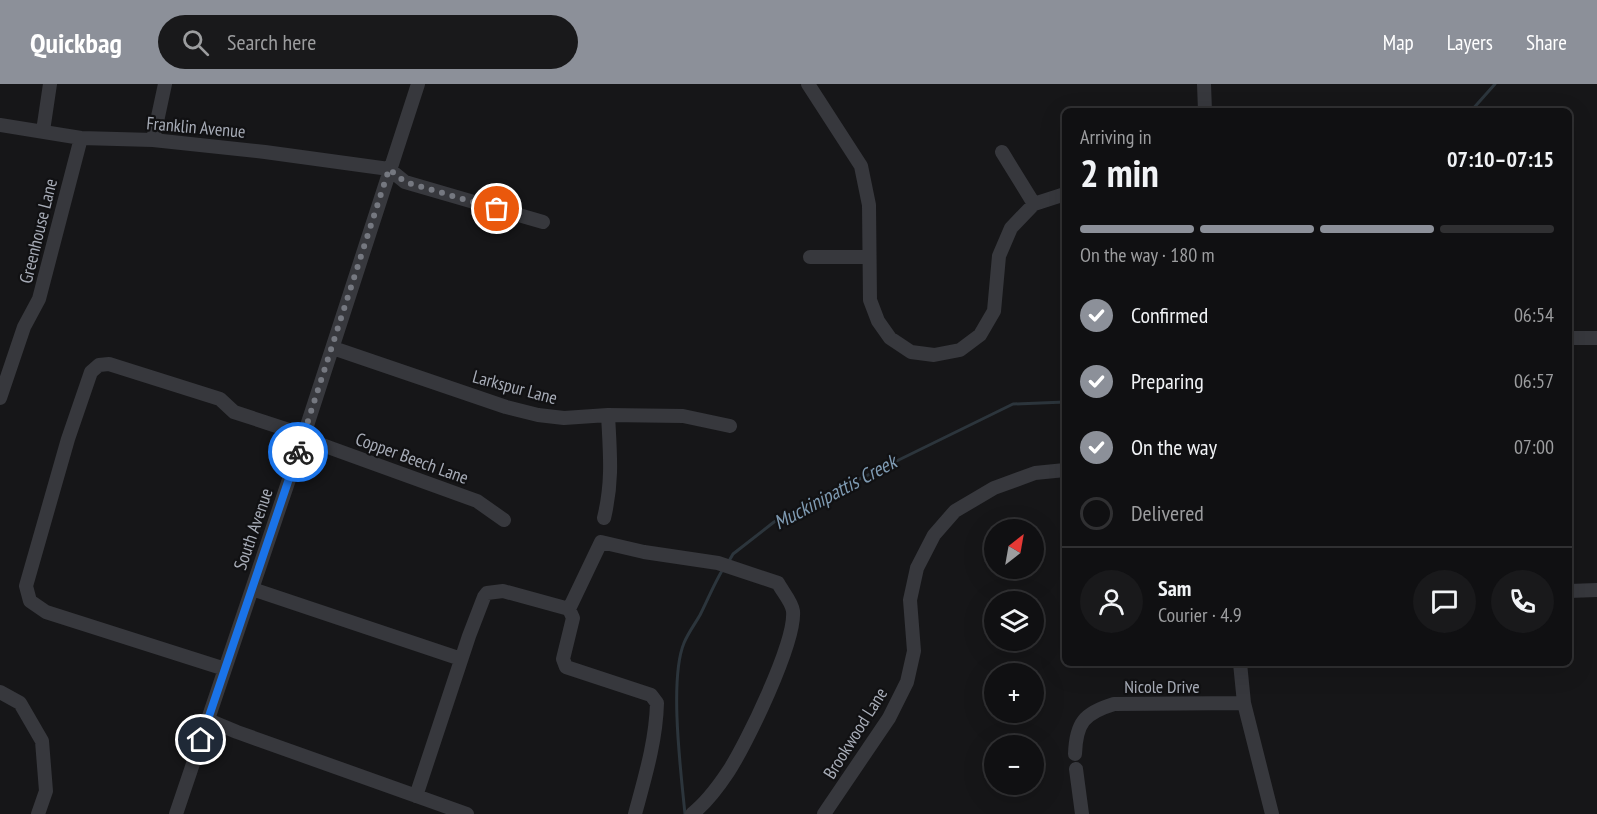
<!DOCTYPE html>
<meta charset="utf-8">
<style>
:root{--surface:#101012;--page:#19191b;--text:#f1f3f6;--muted:#9c9d9f;--line:#303032;--accent:#8c9099}
body{margin:0;font-family:"PT Sans Narrow",sans-serif;background:var(--page);color:var(--text);height:100vh;display:flex;flex-direction:column;font-size:22px;white-space:nowrap}
*{box-sizing:border-box;margin:0}
p{font-size:20px;color:var(--muted)}
.icon{flex:none;width:33px;height:33px;fill:none;stroke:currentColor;stroke-width:2;stroke-linecap:round;stroke-linejoin:round}
.map{position:relative;flex:1;overflow:hidden}
.side{position:absolute;left:1062px;top:24px;width:510px;height:558px;display:flex;flex-direction:column;background:var(--surface);border-radius:9px;box-shadow:0 6px 24px #0002,0 0 0 2px var(--line)}
.side>*{flex:none}
.needle{width:39px;rotate:31deg}
.controls{position:absolute;left:984px;top:435px;display:grid;gap:12px}
.controls a{display:grid;place-items:center;width:60px;height:60px;border-radius:50%;background:var(--surface);box-shadow:0 6px 24px #0002,0 0 0 2px var(--line);font-size:30px}
.pin{position:absolute;display:grid;place-items:center;width:51px;height:51px;color:#fff;margin:-26px;border:3px solid #fff;border-radius:50%;box-shadow:0 2px 6px #0007}
.courier{position:absolute;display:grid;place-items:center;width:60px;height:60px;margin:-30px;border:4px solid #1a73e8;border-radius:50%;background:#fff;color:#222;box-shadow:0 2px 8px #0007}
.headline em{font-style:normal;font-weight:700}
.headline div{display:flex;flex-direction:column-reverse}
.headline{display:flex;align-items:center;justify-content:space-between;height:102px;padding:0 18px}
h1{font-size:39px;font-weight:700;line-height:45px}
.bar{display:grid;grid-template-columns:repeat(4,1fr);gap:9px 6px;align-content:center;height:72px;padding:0 18px}
.bar i{height:8px;border-radius:4px;background:var(--line)}
.bar .selected{background:var(--accent)}
.bar p{grid-column:span 4}
.line{display:flex;align-items:center;gap:15px;padding:0 18px;border-top:2px solid var(--line)}
.line div{flex:1}
.round{display:grid;place-items:center;flex:none;width:63px;height:63px;border-radius:32px;background:var(--page)}
ol{padding:0 18px;list-style:none}
li{display:flex;align-items:center;gap:18px;height:66px}
li p{margin-inline-start:auto}
li .icon{padding:6px;border-radius:50%;background:var(--accent);color:#fff;stroke-width:4}
li:last-child{color:var(--muted)}
li i{width:33px;height:33px;border:3px solid var(--line);border-radius:50%}
header{display:flex;align-items:center;gap:36px;box-sizing:border-box;height:84px;padding:0 30px;background:var(--accent);color:#fff}
header strong{font-size:28px}
nav{display:flex;gap:33px;margin-inline-start:auto;font-size:21px}
.search{width:420px;height:54px;background:var(--page);display:flex;align-items:center;gap:15px;box-sizing:border-box;padding:0 21px;border-radius:33px;color:var(--muted);font-size:22px}
.map>svg:first-child{display:block}
.lines{fill:none;stroke-linecap:round;stroke-linejoin:round}
.stream{stroke:#2c353c;stroke-width:3}
.minor{stroke:#37383d;stroke-width:14}
.done{stroke:#757880;stroke-width:6;stroke-dasharray:0 10.8}
.route{stroke:#1a73e8;stroke-width:8}
.labels{text-anchor:middle;dominant-baseline:central;stroke-width:4.5;stroke-linejoin:round;paint-order:stroke}
.street-label{font-size:18px;fill:#a8adb8;stroke:#111113}
.water-label{font-size:20px;font-style:italic;fill:#7f9bb3;stroke:#111113}
</style>
<header>
<strong>Quickbag</strong>
<div class="search"><svg class="icon" aria-label="search" viewBox="0 0 24 24"><circle cx="10" cy="10" r="6"/><path d="M15 15l6 6"/></svg>Search here</div>
<nav><a>Map</a><a>Layers</a><a>Share</a></nav>
</header>
<div class="map">
<svg width="1597" height="730" viewBox="0 0 1597 730">
<rect width="100%" height="100%" fill="#161618"/>
<g class="lines">
<!-- stream -->
<path class="stream" d="M1471,27L1495,0
M729,477L733,470L774,438L824,410L866,392L1013,320L1065,318
M685,730C681,689 669,595 684,559C688,549 695,540 700,531C708,515 714,500 723,485"/>
<!-- minor -->
<path class="minor" d="M808,0L861,82L869,121L870,216L878,237L890,254L911,268L934,271L960,266L980,251L994,227L999,172L1011,144L1034,120L1065,110
M1204,0L1205,27
M0,41L81,54L153,56L265,68L389,85
M43,47L50,0
M153,56L165,0
M1002,68L1034,120
M389,85L405,98L543,138
M810,173H869
M1569,254H1597
M333,264L506,323L538,331L564,334L608,331L683,332L730,342
M0,314L24,243L39,215L81,54
M303,354L477,417L504,436
M604,434C613,397 610,369 608,331
M252,505L461,575
M1569,507L1597,506
M569,525L601,458L644,468L718,479L778,499C782,507 792,518 793,527C796,558 746,661 728,688C718,703 706,719 692,730
M1240,579L1244,619L1272,730
M225,585L46,528L30,517L26,502L68,355L91,288L99,281L109,280L220,315L234,328L304,351
M0,608L20,619L42,657L46,707L38,730
M208,636L237,648L467,730
M1075,670C1076,639 1084,629 1114,620L1244,619
M1076,685L1082,730
M416,712L469,552L484,513L487,509L503,507L569,525L573,534L563,575L566,583L651,611L657,619C656,657 645,693 635,730
M176,730L303,354L418,0
M824,730L889,634L907,598L914,567L910,516L917,484L934,451L955,427L994,404L1035,389L1065,386"/>
</g>
<g class="lines">
<!-- done -->
<path class="done" d="M298,368L389,85L405,98L497,125"/>
<!-- route -->
<path class="route" d="M201,656L298,368"/>
</g>
<g class="labels">
<!-- street labels -->
<g class="street-label">
<text transform="translate(196 43) rotate(5)">Franklin Avenue</text>
<text transform="translate(38 147) rotate(-76)">Greenhouse Lane</text>
<text transform="translate(515 303) rotate(15)">Larkspur Lane</text>
<text transform="translate(412 374) rotate(20)">Copper Beech Lane</text>
<text transform="translate(253 445) rotate(-71)">South Avenue</text>
<text x="1162" y="602">Nicole Drive</text>
<text transform="translate(855 649) rotate(-58)">Brookwood Lane</text>
</g>
<!-- water labels -->
<g class="water-label">
<text transform="translate(835 408) rotate(-28)">Muckinipattis Creek</text>
</g>
</g>
</svg>
<div class="controls">
<a><svg class="needle" viewBox="-14 -14 28 28"><path d="M0-13l5 13h-10z" fill="#e53935"/><path d="M0 13l5-13h-10z" fill="#9c9d9f"/></svg></a>
<a><svg class="icon" aria-label="layers" viewBox="0 0 24 24"><path d="M12 4l9 5-9 5-9-5zM3 14l9 5 9-5"/></svg></a>
<a>+</a>
<a>−</a>
</div>
<div class="pin" style="left:497px;top:125px;background:#ea580c"><svg class="icon" aria-label="bag" viewBox="0 0 24 24"><path d="M5 8h14l-1 12H6zM9 8a3 3 0 0 1 6 0"/></svg></div>
<div class="pin" style="left:201px;top:656px;background:#1f2937"><svg class="icon" aria-label="home" viewBox="0 0 24 24"><path d="M3 11l9-7 9 7M6 9v11h12V9"/></svg></div>
<div class="courier" style="left:298px;top:368px"><svg class="icon" aria-label="bike" viewBox="0 0 24 24"><circle cx="6" cy="16" r="4"/><circle cx="18" cy="16" r="4"/><path d="M6 16l4-8h5l3 8M10 8l3 8H6M13 5h3"/></svg></div>
<section class="side">
<div class="headline"><div><h1>2 min</h1><p>Arriving in</p></div><em>07:10–07:15</em></div>
<div class="bar"><i class="selected"></i><i class="selected"></i><i class="selected"></i><i></i><p>On the way · 180 m</p></div>
<ol>
<li><svg class="icon" aria-label="check" viewBox="0 0 24 24"><path d="M5 12l5 5 9-10"/></svg>Confirmed<p>06:54</p></li>
<li><svg class="icon" aria-label="check" viewBox="0 0 24 24"><path d="M5 12l5 5 9-10"/></svg>Preparing<p>06:57</p></li>
<li><svg class="icon" aria-label="check" viewBox="0 0 24 24"><path d="M5 12l5 5 9-10"/></svg>On the way<p>07:00</p></li>
<li><i></i>Delivered</li>
</ol>
<div class="line" style="height:108px"><a class="round"><svg class="icon" aria-label="person" viewBox="0 0 24 24"><circle cx="12" cy="8" r="4"/><path d="M4 21q1-7 8-7t8 7"/></svg></a><div><b>Sam</b><p>Courier · 4.9</p></div><a class="round"><svg class="icon" aria-label="chat" viewBox="0 0 24 24"><path d="M4 5h16v11H9l-5 4z"/></svg></a><a class="round"><svg class="icon" aria-label="phone" viewBox="0 0 24 24"><path d="M5 4h4l2 5-3 2q2 4 5 5l2-3 5 2v4C11 20 4 13 5 4z"/></svg></a></div>
</section>
</div>
